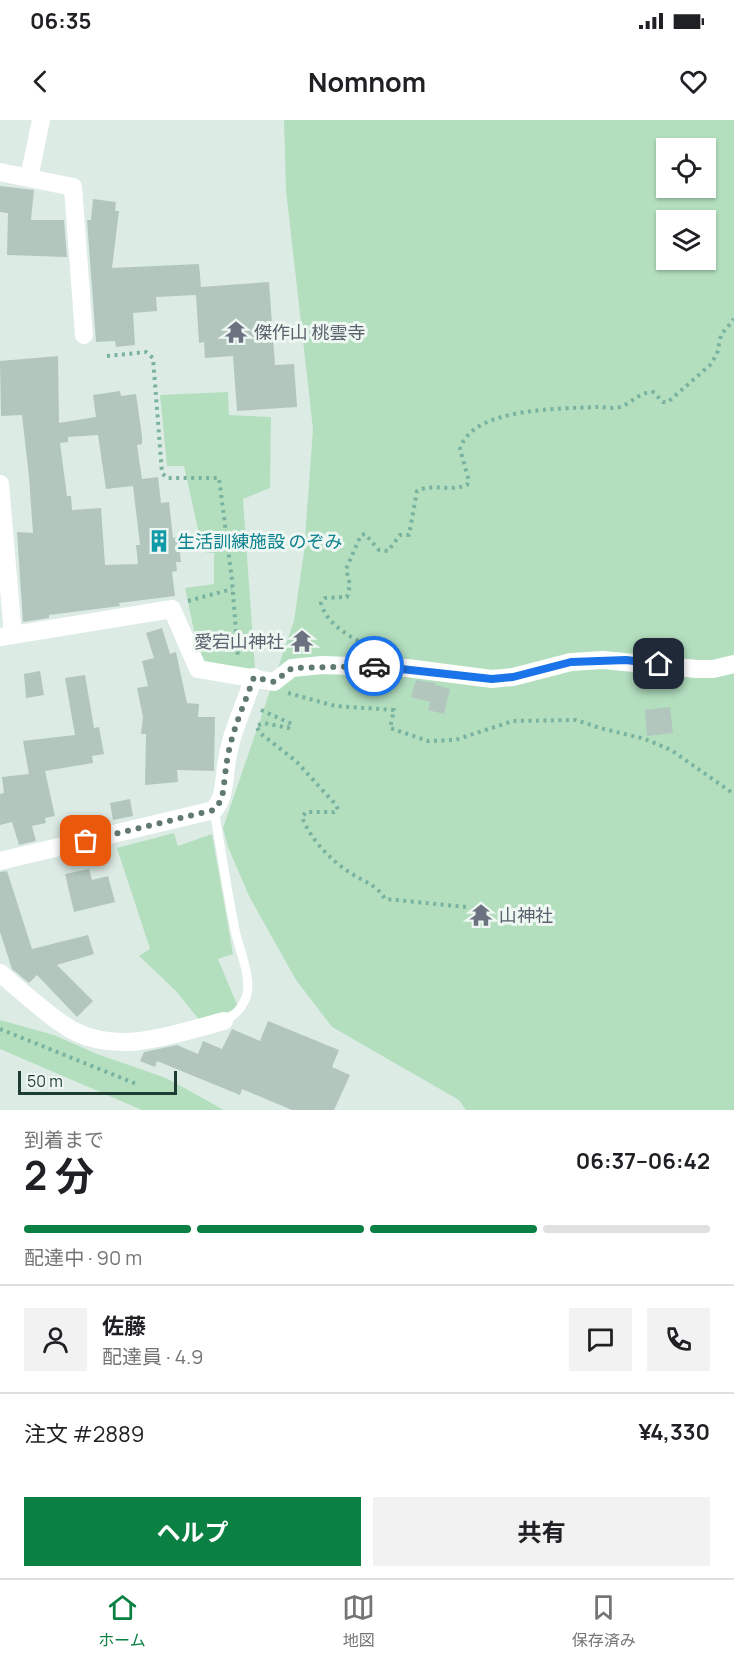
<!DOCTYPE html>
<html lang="ja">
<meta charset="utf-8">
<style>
:root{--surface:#fff;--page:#f2f2f2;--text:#202124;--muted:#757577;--line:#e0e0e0;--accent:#0b8043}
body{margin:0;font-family:Manrope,"Noto Sans JP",sans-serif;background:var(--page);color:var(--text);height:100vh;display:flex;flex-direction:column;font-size:22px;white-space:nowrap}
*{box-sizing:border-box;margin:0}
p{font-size:20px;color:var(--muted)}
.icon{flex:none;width:33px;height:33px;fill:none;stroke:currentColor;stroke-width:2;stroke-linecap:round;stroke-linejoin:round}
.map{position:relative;height:990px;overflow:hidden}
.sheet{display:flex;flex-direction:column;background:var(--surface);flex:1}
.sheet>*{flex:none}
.controls{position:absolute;left:656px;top:18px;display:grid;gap:12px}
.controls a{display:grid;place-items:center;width:60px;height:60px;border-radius:0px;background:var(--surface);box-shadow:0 2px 4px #0004;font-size:30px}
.scale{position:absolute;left:18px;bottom:15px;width:159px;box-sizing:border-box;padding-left:6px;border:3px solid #1d3c33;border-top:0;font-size:16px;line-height:21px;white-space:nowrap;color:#1d3c33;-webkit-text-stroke:4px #eef7f2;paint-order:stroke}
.pin{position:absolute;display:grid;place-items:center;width:51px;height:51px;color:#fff;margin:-26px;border-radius:12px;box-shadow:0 3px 9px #0006}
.courier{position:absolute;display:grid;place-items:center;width:60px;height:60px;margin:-30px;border:4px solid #1a73e8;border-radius:50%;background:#fff;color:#222;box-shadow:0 2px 8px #0007}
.head em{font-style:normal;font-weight:700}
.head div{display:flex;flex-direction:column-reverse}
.head{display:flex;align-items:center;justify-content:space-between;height:102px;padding:0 24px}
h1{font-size:39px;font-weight:700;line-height:45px}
.bar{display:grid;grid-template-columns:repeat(4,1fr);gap:9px 6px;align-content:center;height:72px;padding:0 24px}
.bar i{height:8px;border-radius:4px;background:var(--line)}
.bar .selected{background:var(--accent)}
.bar p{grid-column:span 4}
.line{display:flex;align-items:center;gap:15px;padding:0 24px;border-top:2px solid var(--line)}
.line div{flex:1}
.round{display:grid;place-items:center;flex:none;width:63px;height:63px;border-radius:0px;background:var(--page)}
.primary-button{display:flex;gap:12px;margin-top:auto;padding:12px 24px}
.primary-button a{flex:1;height:69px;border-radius:0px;background:var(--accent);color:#fff;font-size:24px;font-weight:700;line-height:69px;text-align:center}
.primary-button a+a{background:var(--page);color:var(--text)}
.status{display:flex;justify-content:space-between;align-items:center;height:42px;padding:0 30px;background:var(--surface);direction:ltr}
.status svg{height:16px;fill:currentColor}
header{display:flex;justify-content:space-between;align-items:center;height:78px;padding:0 24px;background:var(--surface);font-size:27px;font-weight:700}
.menu{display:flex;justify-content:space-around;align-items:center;height:84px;border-top:2px solid var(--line);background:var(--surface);font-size:16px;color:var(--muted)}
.menu a{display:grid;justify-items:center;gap:3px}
.menu .selected{color:var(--accent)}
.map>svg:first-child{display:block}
.green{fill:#b3dfbf;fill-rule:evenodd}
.building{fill:#b2c6be;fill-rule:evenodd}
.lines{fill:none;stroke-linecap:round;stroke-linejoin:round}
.path{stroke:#7ab2a0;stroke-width:4;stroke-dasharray:3 4.5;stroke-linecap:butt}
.lane{stroke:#fff;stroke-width:9}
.street{stroke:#fff;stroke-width:18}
.done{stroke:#607971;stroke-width:6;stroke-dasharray:0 10.8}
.route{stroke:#1a73e8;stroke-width:8}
.labels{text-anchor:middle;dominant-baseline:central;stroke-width:6;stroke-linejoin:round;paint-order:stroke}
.worship-label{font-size:18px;fill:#5b616d;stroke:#eef7f2;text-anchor:start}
.culture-label{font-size:18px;fill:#0d838f;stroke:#eef7f2;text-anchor:start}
</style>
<div class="status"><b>06:35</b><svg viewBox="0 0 49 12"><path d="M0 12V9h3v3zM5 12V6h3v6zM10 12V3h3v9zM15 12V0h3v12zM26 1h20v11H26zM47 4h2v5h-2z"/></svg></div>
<header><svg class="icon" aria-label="back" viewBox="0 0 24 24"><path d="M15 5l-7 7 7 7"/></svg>Nomnom<svg class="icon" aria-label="heart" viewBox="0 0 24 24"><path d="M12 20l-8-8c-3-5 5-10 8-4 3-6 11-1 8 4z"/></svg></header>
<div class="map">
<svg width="734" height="990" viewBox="0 0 734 990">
<rect width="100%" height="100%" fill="#ddebe5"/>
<!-- green -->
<path class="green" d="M284,0H734V990H466L459,980L332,907L296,860L249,776L228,727L223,708L294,501L304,432L313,309L286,70ZM666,28H705V68H666ZM666,100H705V140H666Z
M228,272L229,295L271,297L270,368L243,379L255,549L201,544L185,468L214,464V433L203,432L184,346H167L160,275Z
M174,713L178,726L212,714L233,834L218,839L238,887L220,896L200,901L177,872L139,836L150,829L117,728Z
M0,900L54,915L97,934L166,958L224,990H142L0,929Z"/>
<!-- building -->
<path class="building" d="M0,66L34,70L31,100H64L67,137L7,135L8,93L0,92Z
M93,79L116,82L115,91H119L112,148L199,144L201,167L269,162L275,245L294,244L297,287L237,291L233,236L205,238L204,222L199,223L196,175L156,177L157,191L133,193L135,225L116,227L115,221L96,222L87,100H91Z
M58,236L59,303L96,297L93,275L120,271L121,276L136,274L142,316V324L137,325L142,359L158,357L161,383L169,382L173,418L178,417L181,442H176L177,451L172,452L175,476L119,483L120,486L49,495V498L23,502L17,412L33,413L29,357L22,295L1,296L0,241ZM98,315L106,369L133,366L140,425H136L138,444L105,445L101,388L72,390L71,376H67L60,323L68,322V317Z
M162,508L170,534L176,532L187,583L199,584L198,597H215L214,651L177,650L178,662L145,665L146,614H141L143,597L137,568L148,566L142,541L154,538L146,513Z
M40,551L44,575L26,578L24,554Z
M85,555L94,608L99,607L104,634L92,636L93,643L45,651L55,696L45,698L46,703L32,706L36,721L19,725L12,702L0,705V674L4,673L2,657L29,654L23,621L75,615L65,558Z
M416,560L435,563V565L450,569L444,594L428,590L430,582L411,577Z
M670,587L673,613L647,616L645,590Z
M130,679L133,696L113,700L110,683Z
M89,749L92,760L108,756L115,782L74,792L65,754Z
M7,751L32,829L88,815L94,834L57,845L93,881L77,897L37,855L29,863L12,849L0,812V752Z
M268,901L339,930L332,947L350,955L334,990H292L242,969L240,975L157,941L155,947L140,941L144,932L177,925L198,934L203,921L222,929L232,909L260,921Z"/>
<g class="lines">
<!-- path -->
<path class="path" d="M107,236L146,232L153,238L162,353L167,358H219L232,460L238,538
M188,481L232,469
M358,527L360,522C344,513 326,502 321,483L325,478L347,477L350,465L346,449L361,415L365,414L379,430L388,431L400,415H409L417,371C432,363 451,372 467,365L469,361L460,329C472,287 560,289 597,287C604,287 613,289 620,287C632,283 639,272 653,272L663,282H668L710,245L717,234L721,215L734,199
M288,573L335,586L394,590L390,608L428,621L455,620L513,601L576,600L600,608L645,619L671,630L734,674
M261,590L292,604L288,608L264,603L256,606L260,613L296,641L336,685L338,690L334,692H306L302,697C311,720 331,741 352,754C365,762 377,765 385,779L467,787
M0,909L139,965"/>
<!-- lane -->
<path class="lane" d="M214,690C221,730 227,770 235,810C239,829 251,855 247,874C244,886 235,896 224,901"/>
<!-- street -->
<path class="street" d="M0,52L73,67L84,215
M29,58L41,0
M0,364L13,515
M0,517L172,489L198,549L274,562L292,548L322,545L407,548L492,559L513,557L571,542L603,540L697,549H713L734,544
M0,741L214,690C223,679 223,670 225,656C228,617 242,593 254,557
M0,853C19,869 55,902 76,912C123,935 177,913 224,901"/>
</g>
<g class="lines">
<!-- done -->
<path class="done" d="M86,721L214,690C224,679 223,670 225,656C229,615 241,594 254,557L274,562L292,548L374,546"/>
<!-- route -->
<path class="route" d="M374,546L492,559L513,557L571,542L626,540L659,544"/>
</g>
<!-- icons -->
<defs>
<g id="temple-bare" transform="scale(1.8)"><path d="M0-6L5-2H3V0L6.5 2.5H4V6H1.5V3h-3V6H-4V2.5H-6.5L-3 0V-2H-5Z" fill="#6b7280" stroke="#eef7f2" stroke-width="2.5" paint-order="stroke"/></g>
<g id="building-bare" transform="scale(1.8)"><path d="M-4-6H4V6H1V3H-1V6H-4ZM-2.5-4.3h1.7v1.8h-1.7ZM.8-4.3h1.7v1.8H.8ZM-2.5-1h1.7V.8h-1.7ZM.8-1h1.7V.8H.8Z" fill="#0f9aa8" stroke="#eef7f2" stroke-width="2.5" paint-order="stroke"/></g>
</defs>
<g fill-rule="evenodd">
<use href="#temple-bare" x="236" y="212"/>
<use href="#building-bare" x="159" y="421"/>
<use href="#temple-bare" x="302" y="521"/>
<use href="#temple-bare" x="481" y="795"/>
</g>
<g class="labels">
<!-- worship labels -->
<g class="worship-label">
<text x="254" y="212">傑作山 桃雲寺</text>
<text x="284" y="521" text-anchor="end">愛宕山神社</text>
<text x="499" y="795">山神社</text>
</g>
<!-- culture labels -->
<g class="culture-label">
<text x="177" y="421">生活訓練施設 のぞみ</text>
</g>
</g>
</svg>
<div class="controls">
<a><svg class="icon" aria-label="locate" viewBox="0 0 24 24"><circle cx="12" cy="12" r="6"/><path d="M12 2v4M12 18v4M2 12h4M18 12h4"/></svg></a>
<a><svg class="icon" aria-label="layers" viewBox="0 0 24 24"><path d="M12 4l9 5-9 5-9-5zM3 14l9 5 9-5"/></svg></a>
</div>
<div class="scale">50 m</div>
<div class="pin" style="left:86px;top:721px;background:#ea580c"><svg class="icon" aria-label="bag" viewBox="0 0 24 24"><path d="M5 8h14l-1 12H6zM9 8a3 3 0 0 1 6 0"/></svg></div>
<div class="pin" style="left:659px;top:544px;background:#1f2937"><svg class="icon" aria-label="home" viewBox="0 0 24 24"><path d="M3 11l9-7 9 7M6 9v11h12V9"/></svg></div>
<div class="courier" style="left:374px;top:546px"><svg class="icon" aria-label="car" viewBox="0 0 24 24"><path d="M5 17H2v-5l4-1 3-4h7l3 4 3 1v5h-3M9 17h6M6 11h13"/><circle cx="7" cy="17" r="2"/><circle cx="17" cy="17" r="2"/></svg></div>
</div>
<section class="sheet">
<div class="head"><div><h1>2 分</h1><p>到着まで</p></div><em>06:37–06:42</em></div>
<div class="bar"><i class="selected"></i><i class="selected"></i><i class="selected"></i><i></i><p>配達中 · 90 m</p></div>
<div class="line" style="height:108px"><a class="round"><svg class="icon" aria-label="person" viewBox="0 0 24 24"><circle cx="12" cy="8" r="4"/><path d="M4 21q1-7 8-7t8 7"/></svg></a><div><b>佐藤</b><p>配達員 · 4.9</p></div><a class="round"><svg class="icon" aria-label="chat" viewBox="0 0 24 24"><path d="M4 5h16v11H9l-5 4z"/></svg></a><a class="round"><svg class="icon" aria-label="phone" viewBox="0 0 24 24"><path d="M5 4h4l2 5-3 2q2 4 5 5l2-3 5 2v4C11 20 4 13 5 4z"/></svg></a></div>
<div class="line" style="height:78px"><div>注文 #2889</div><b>¥4,330</b></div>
<div class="primary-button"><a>ヘルプ</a><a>共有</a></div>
</section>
<nav class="menu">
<a class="selected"><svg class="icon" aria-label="home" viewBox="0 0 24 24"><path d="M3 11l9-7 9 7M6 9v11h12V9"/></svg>ホーム</a>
<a><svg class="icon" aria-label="map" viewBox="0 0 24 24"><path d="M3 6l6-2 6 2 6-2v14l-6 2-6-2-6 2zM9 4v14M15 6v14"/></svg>地図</a>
<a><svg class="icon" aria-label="saved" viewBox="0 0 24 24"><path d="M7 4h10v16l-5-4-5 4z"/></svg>保存済み</a>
</nav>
